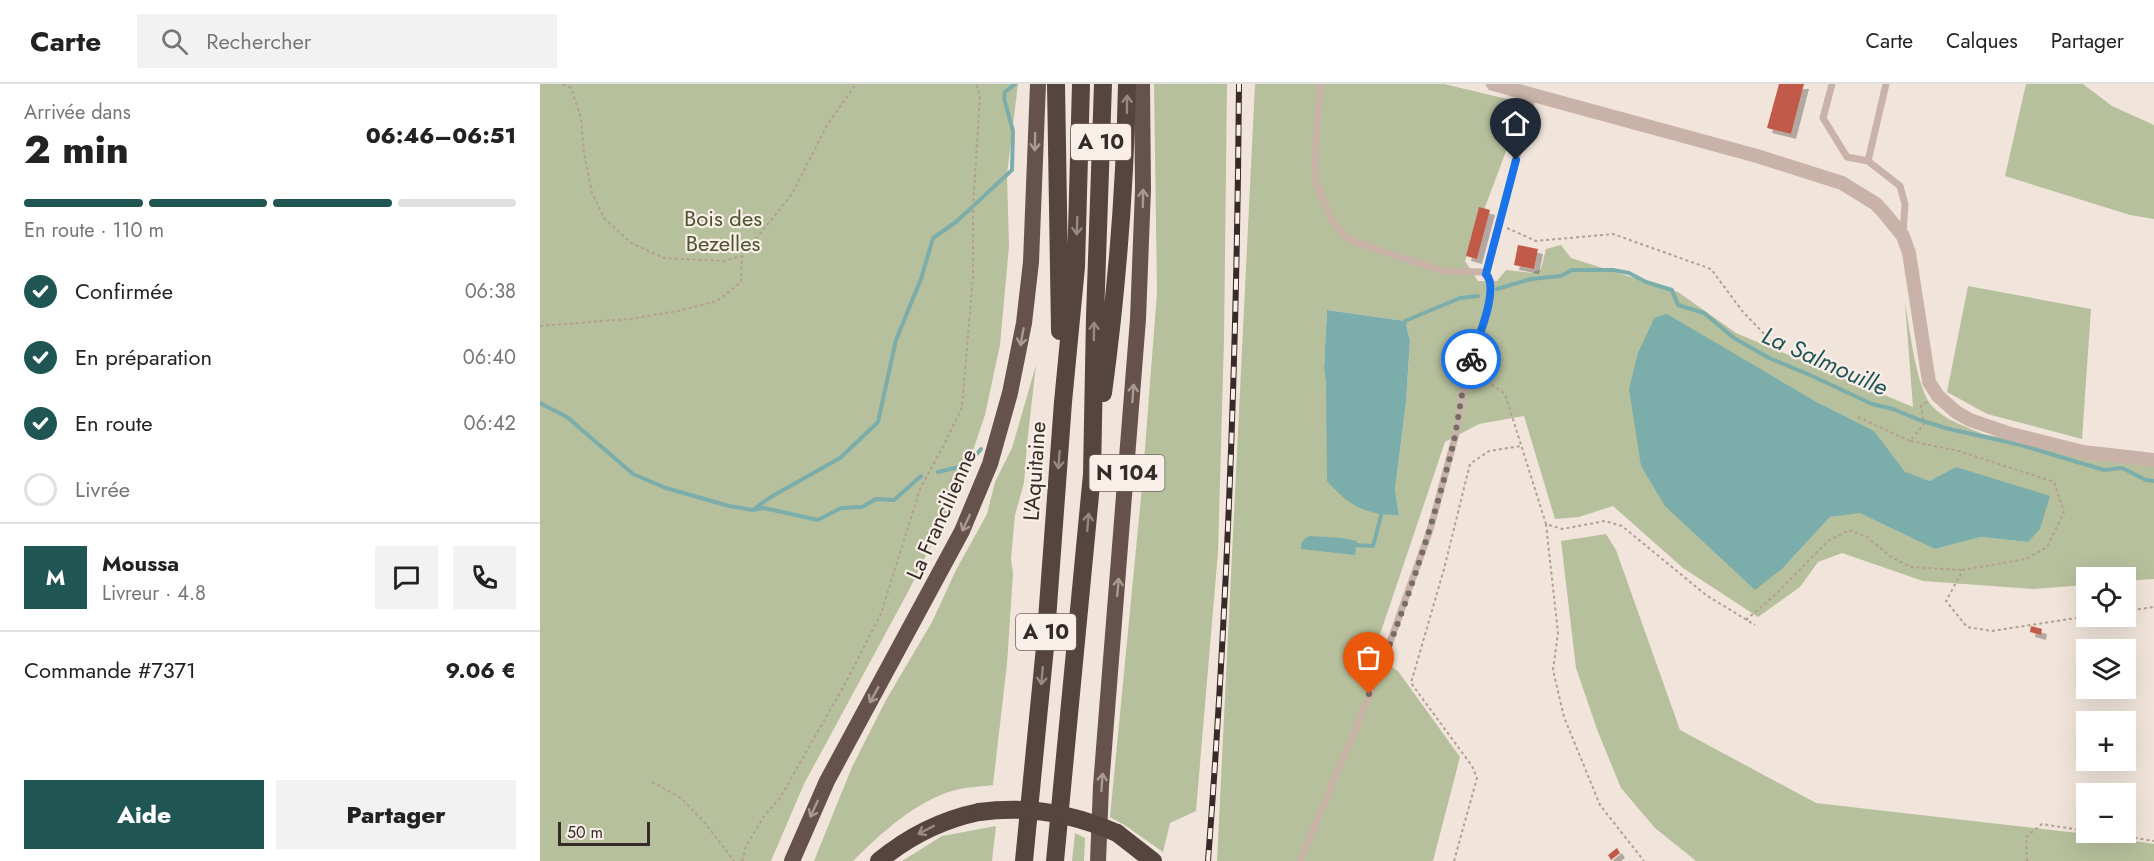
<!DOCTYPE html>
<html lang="fr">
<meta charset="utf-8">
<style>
:root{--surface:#fff;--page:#f2f2f2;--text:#222;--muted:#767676;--line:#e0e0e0;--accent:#1f5654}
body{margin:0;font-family:Jost,sans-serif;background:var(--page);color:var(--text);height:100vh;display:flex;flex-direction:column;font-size:22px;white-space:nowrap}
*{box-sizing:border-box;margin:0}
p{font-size:20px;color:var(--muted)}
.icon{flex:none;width:33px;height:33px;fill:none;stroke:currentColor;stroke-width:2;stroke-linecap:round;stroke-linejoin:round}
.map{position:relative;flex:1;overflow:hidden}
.sheet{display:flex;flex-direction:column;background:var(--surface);width:540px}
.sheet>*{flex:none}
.tools{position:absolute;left:1536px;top:483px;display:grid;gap:12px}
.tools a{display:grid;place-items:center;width:60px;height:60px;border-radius:0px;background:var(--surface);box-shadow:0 6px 24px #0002;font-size:30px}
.scale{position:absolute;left:18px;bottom:15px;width:92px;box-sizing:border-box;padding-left:6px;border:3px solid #362b28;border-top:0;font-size:16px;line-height:21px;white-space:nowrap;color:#362b28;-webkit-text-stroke:4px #f9efe8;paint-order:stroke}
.pin{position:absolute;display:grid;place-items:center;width:51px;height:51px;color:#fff;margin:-62px -26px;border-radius:50% 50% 50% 0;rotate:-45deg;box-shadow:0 0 6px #0007}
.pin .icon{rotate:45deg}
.courier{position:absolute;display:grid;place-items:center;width:60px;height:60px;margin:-30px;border:4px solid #1a73e8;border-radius:50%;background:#fff;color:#222;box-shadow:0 2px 8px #0007}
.head em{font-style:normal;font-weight:800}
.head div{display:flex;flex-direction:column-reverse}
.head{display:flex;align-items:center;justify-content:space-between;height:102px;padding:0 24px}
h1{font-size:39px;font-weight:800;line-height:45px}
.bar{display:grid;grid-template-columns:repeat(4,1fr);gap:9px 6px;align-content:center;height:72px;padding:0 24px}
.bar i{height:8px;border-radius:4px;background:var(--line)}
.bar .current{background:var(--accent)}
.bar p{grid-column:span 4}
.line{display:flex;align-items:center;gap:15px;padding:0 24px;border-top:2px solid var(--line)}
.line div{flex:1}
.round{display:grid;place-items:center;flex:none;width:63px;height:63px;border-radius:0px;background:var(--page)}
ol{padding:0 24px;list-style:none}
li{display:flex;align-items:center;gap:18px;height:66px}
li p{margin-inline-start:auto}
li .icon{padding:6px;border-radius:50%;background:var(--accent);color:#fff;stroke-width:4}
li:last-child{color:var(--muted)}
li i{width:33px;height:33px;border:3px solid var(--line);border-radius:50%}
.primary-button{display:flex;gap:12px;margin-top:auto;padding:12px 24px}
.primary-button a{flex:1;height:69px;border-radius:0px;background:var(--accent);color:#fff;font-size:24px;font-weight:800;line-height:69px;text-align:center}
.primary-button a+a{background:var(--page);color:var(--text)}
header{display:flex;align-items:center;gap:36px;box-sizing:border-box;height:84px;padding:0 30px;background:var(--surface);border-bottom:2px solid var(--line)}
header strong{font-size:28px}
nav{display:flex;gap:33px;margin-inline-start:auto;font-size:21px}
.search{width:420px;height:54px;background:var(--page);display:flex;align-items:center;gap:15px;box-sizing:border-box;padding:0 21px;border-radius:0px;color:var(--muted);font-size:22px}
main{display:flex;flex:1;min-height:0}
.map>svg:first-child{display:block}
.green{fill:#b7c09c;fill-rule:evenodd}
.water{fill:#7badaa}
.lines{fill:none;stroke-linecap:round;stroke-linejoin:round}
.stream{stroke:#7badaa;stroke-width:4}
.building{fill:#c25a48;filter:url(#shadow)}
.path{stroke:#b49d92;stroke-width:2;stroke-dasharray:3 3;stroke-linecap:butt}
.service{stroke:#c9b3a8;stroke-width:7}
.minor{stroke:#c9b3a8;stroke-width:14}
.trunk{stroke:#66524c;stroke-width:16}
.motorway{stroke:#56443f;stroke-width:18}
.rail-casing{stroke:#362b28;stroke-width:6}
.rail{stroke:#f9efe8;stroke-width:4;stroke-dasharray:11;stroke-linecap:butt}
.motorway-bridge{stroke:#56443f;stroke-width:18}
.oneway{stroke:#978883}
.oneway2{stroke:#a89992}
.done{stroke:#776c67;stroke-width:6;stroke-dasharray:0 10.8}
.route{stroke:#1a73e8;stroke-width:8}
.labels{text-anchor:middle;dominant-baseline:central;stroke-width:4.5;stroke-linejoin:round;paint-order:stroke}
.shield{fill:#f9efe8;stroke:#706662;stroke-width:1.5}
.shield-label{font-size:21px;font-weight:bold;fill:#362b28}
.park-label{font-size:22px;fill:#49532c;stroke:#f9efe8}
.street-label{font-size:22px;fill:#362b28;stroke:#f9efe8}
.water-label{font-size:24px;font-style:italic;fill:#1f5654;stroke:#f9efe8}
</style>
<header>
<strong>Carte</strong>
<div class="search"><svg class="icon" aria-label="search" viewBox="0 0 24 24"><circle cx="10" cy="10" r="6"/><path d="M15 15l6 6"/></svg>Rechercher</div>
<nav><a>Carte</a><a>Calques</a><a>Partager</a></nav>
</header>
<main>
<section class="sheet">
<div class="head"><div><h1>2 min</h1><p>Arrivée dans</p></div><em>06:46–06:51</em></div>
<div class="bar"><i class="current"></i><i class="current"></i><i class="current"></i><i></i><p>En route · 110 m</p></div>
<ol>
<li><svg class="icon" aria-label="check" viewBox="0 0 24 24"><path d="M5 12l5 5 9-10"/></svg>Confirmée<p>06:38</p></li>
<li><svg class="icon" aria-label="check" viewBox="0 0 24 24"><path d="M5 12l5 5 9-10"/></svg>En préparation<p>06:40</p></li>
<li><svg class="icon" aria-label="check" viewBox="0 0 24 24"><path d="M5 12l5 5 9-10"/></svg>En route<p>06:42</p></li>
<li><i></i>Livrée</li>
</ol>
<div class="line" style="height:108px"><b class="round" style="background:var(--accent);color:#fff">M</b><div><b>Moussa</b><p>Livreur · 4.8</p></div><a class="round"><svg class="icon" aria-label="chat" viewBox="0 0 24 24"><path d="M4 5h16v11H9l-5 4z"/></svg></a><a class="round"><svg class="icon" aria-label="phone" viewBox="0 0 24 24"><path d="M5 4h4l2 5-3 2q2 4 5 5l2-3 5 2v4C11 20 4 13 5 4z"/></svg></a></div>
<div class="line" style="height:78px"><div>Commande #7371</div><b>9.06 €</b></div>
<div class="primary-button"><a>Aide</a><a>Partager</a></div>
</section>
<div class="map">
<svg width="1614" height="777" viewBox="0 0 1614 777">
<defs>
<filter id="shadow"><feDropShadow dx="5" dy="5" stdDeviation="0" flood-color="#0004"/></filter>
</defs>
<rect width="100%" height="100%" fill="#f1e5db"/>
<!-- green -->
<path class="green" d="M0,0H478L467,90L469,162L460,261L445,331L423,396L368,508L264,700L231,777H0Z
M614,0H687L684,256L678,468L656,727L630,739L623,768L586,742L570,733L602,403L617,208Z
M715,0H904L984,19L925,177L938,197H957L966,186L992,189L1001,185L1006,165L1021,161L1031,174L1138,208L1196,249L1373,323L1365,219C1370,244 1376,306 1393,323C1405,336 1427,343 1443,350L1614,382V495L1586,497V494H1546V501L1493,505L1383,497L1302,469L1278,478L1260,503L1218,533L1143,484L1073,422L1039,433L1015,435L984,332L939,340L905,358L833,571L858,587L920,673L893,777H677ZM787,226L865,237L870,256L866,319L855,405L859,432L848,430L786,300L784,284ZM1273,316L1333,347L1365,389L1390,397L1488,458L1441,453L1395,465L1320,428L1290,433L1243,484Z
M1486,0H1543L1572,22L1614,41V135L1590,131L1465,92Z
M1428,202L1551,225L1542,355L1447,330L1407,308Z
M496,281L487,360L484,399L475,431L471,474L473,490L467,580L453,701C440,703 424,703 412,707C375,718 340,750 313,777H274L312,683L346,616L392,538L416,486L447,430L455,398L472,364Z
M1066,450L1076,466L1140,646L1276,719L1555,751L1614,760V777H1156L1115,744L1081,704L1058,648L1036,584L1021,457Z
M456,742L452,777H362L402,752Z
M535,749L545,754L544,777H532Z"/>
<!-- water -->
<path class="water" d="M787,226L865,237L870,256L866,319L855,405L859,432C851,430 843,431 835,429C812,423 803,414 787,397L786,300L784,284Z
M1127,230L1273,316L1334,347L1365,388L1390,397L1416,383L1510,412L1500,445L1488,458L1441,453L1395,465L1320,429L1290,433L1243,484L1215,506L1125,422L1101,382L1089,305L1098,269L1112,239L1114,234Z
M770,452L802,454L817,457L815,471L761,465C761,457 763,455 770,452Z"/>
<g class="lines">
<!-- stream -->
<path class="stream" d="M957,205L991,195L1021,192L1032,186H1073L1089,189L1106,198L1132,206L1138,221L1164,229L1194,254L1229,274L1270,291L1332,320L1353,325L1377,335L1405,344L1481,361L1564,386L1582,384L1606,396L1614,397
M864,242L865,237L920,214L938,212
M0,319L27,333L93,390L126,404L189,422L213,426L224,424L278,436L301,424L322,423L336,415L354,416L381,392
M398,388L428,381L441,365
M213,426L229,414L300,374L338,338L356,256L381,195L393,154L416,138L472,86L473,47L464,14L465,8L475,0
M814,461L833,462L842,428"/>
</g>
<!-- building -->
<path class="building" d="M1239,0H1264L1251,50L1227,44Z
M939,123L950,126L937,175L926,172Z
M978,161L998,165L994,185L974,181Z
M1491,542L1502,545L1501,551L1490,548Z
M1077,764L1080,769L1071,776L1068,771Z"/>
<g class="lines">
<!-- path -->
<path class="path" d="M23,0L31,4L41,34L44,69L52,109L64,134L91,159L124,174L183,177L202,172L252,110L287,41L316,0
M967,144L996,157L1073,150L1171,185L1203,228L1232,258
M0,242L89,235L138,227L177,217L201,198L202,173
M937,290L965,310L1006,440L1022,445L1065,437L1082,442L1166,511L1215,541
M1387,318L1381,322L1384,340L1370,357L1419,367L1514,398L1524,428L1507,463L1486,475L1423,486L1406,517L1427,543L1452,547L1549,532
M1318,333L1370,357
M1006,440L1018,549L1013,586L1024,633L1060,721L1104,777
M1586,527L1614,523
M1206,536L1237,509L1288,457L1309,446L1327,453L1351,473L1371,483L1422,486
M112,698L141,714L165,739L194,777
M1559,748L1614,757
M202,777L206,762L225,731L240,714L306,598L341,530L380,405L407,355L422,323L433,192V123L440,11L436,0
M914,777L937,694L932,682L871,599L904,485L930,380L949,367L981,362
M1487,777L1486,753L1502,740L1546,747"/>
<!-- service -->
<path class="service" d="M1292,0L1283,34L1307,73L1328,77L1360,102L1365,120L1363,149
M1328,77L1346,0
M946,190L993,11
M760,777L839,589L890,446L917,346L928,283L947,229L951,198L943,188L903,187L817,159L806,153L793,138L776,99L775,78L780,0"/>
<!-- minor -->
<path class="minor" d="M953,0L1217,72L1302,99L1336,120L1346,131L1363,152L1369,169L1389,298L1398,312L1416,328L1430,336L1471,350L1543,368L1614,376"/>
<!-- trunk -->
<path class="trunk" d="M252,777L287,697L422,447L450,380L470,309L484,239L491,178L498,0
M558,777L561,702L598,235L603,105L602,0"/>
<!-- motorway -->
<path class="motorway" d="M516,0L520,247
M563,309C577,206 585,104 587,0
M577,749L613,777
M339,777C369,752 401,736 439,728
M484,777L505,563L523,318L536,183L541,0
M515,777L552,390L555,233L563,0"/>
<!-- rail casing -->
<g class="rail-casing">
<path id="rail" d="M668,777C688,518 697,259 699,0"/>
</g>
<!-- rail -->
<use href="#rail" class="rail"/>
<!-- motorway-bridge -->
<path class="motorway-bridge" d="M439,728C488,721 532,729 577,749"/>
</g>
<!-- one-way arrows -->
<defs><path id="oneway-shaft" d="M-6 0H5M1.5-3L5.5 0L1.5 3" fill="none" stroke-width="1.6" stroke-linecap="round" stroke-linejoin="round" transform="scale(1.5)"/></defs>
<g class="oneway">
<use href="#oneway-shaft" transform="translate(587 20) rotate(-89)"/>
<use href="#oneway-shaft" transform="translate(537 142) rotate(92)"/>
<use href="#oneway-shaft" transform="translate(554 247) rotate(-89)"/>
<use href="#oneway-shaft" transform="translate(519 376) rotate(94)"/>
<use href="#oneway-shaft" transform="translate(548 438) rotate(-85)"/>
<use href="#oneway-shaft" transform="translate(502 592) rotate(95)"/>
<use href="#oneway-shaft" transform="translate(386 746) rotate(153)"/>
</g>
<g class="oneway2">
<use href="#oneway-shaft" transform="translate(495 58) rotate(91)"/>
<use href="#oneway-shaft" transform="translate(603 114) rotate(-89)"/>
<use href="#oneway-shaft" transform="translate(482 253) rotate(100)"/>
<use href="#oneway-shaft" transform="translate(593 309) rotate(-86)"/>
<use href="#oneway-shaft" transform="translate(426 439) rotate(115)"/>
<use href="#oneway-shaft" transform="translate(578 503) rotate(-85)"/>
<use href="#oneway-shaft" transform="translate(334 611) rotate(119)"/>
<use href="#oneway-shaft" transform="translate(562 698) rotate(-86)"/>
<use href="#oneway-shaft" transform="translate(274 725) rotate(115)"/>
</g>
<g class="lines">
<!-- done -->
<path class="done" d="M829,610C863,533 889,453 910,373C919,341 920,306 931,275"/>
<!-- route -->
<path class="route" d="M931,275C937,256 960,205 946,190L976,76"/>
</g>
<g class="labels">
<!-- shield labels -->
<g class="shield">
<rect x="531" y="40" width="60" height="36" rx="4.5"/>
<rect x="549.5" y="371" width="75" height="36" rx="4.5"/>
<rect x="476" y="530" width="60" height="36" rx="4.5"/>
</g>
<g class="shield-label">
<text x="561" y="58">A 10</text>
<text x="587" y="389">N 104</text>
<text x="506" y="548">A 10</text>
</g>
<!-- park labels -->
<g class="park-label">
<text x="183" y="134">Bois des<tspan x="183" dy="25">Bezelles</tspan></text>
</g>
<!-- street labels -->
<g class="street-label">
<text transform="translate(494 387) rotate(-86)">L'Aquitaine</text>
<text transform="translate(401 430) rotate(-66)">La Francilienne</text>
</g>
<!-- water labels -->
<g class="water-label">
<text transform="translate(1285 277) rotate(24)">La Salmouille</text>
</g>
</g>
</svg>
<div class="tools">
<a><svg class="icon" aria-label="locate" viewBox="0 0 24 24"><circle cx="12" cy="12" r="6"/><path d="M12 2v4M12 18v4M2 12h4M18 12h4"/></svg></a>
<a><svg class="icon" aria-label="layers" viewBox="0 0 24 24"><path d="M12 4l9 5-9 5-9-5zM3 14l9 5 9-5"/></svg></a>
<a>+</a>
<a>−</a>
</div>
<div class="scale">50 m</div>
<div class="pin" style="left:829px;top:610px;background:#ea580c"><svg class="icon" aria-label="bag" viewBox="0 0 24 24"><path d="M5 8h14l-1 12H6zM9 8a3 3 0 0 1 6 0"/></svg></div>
<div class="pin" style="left:976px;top:76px;background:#1f2937"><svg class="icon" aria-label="home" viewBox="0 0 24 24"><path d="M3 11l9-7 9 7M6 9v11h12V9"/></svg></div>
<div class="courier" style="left:931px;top:275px"><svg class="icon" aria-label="bike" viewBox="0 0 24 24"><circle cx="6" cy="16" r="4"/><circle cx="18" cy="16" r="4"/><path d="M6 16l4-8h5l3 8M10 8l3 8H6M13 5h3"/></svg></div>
</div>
</main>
